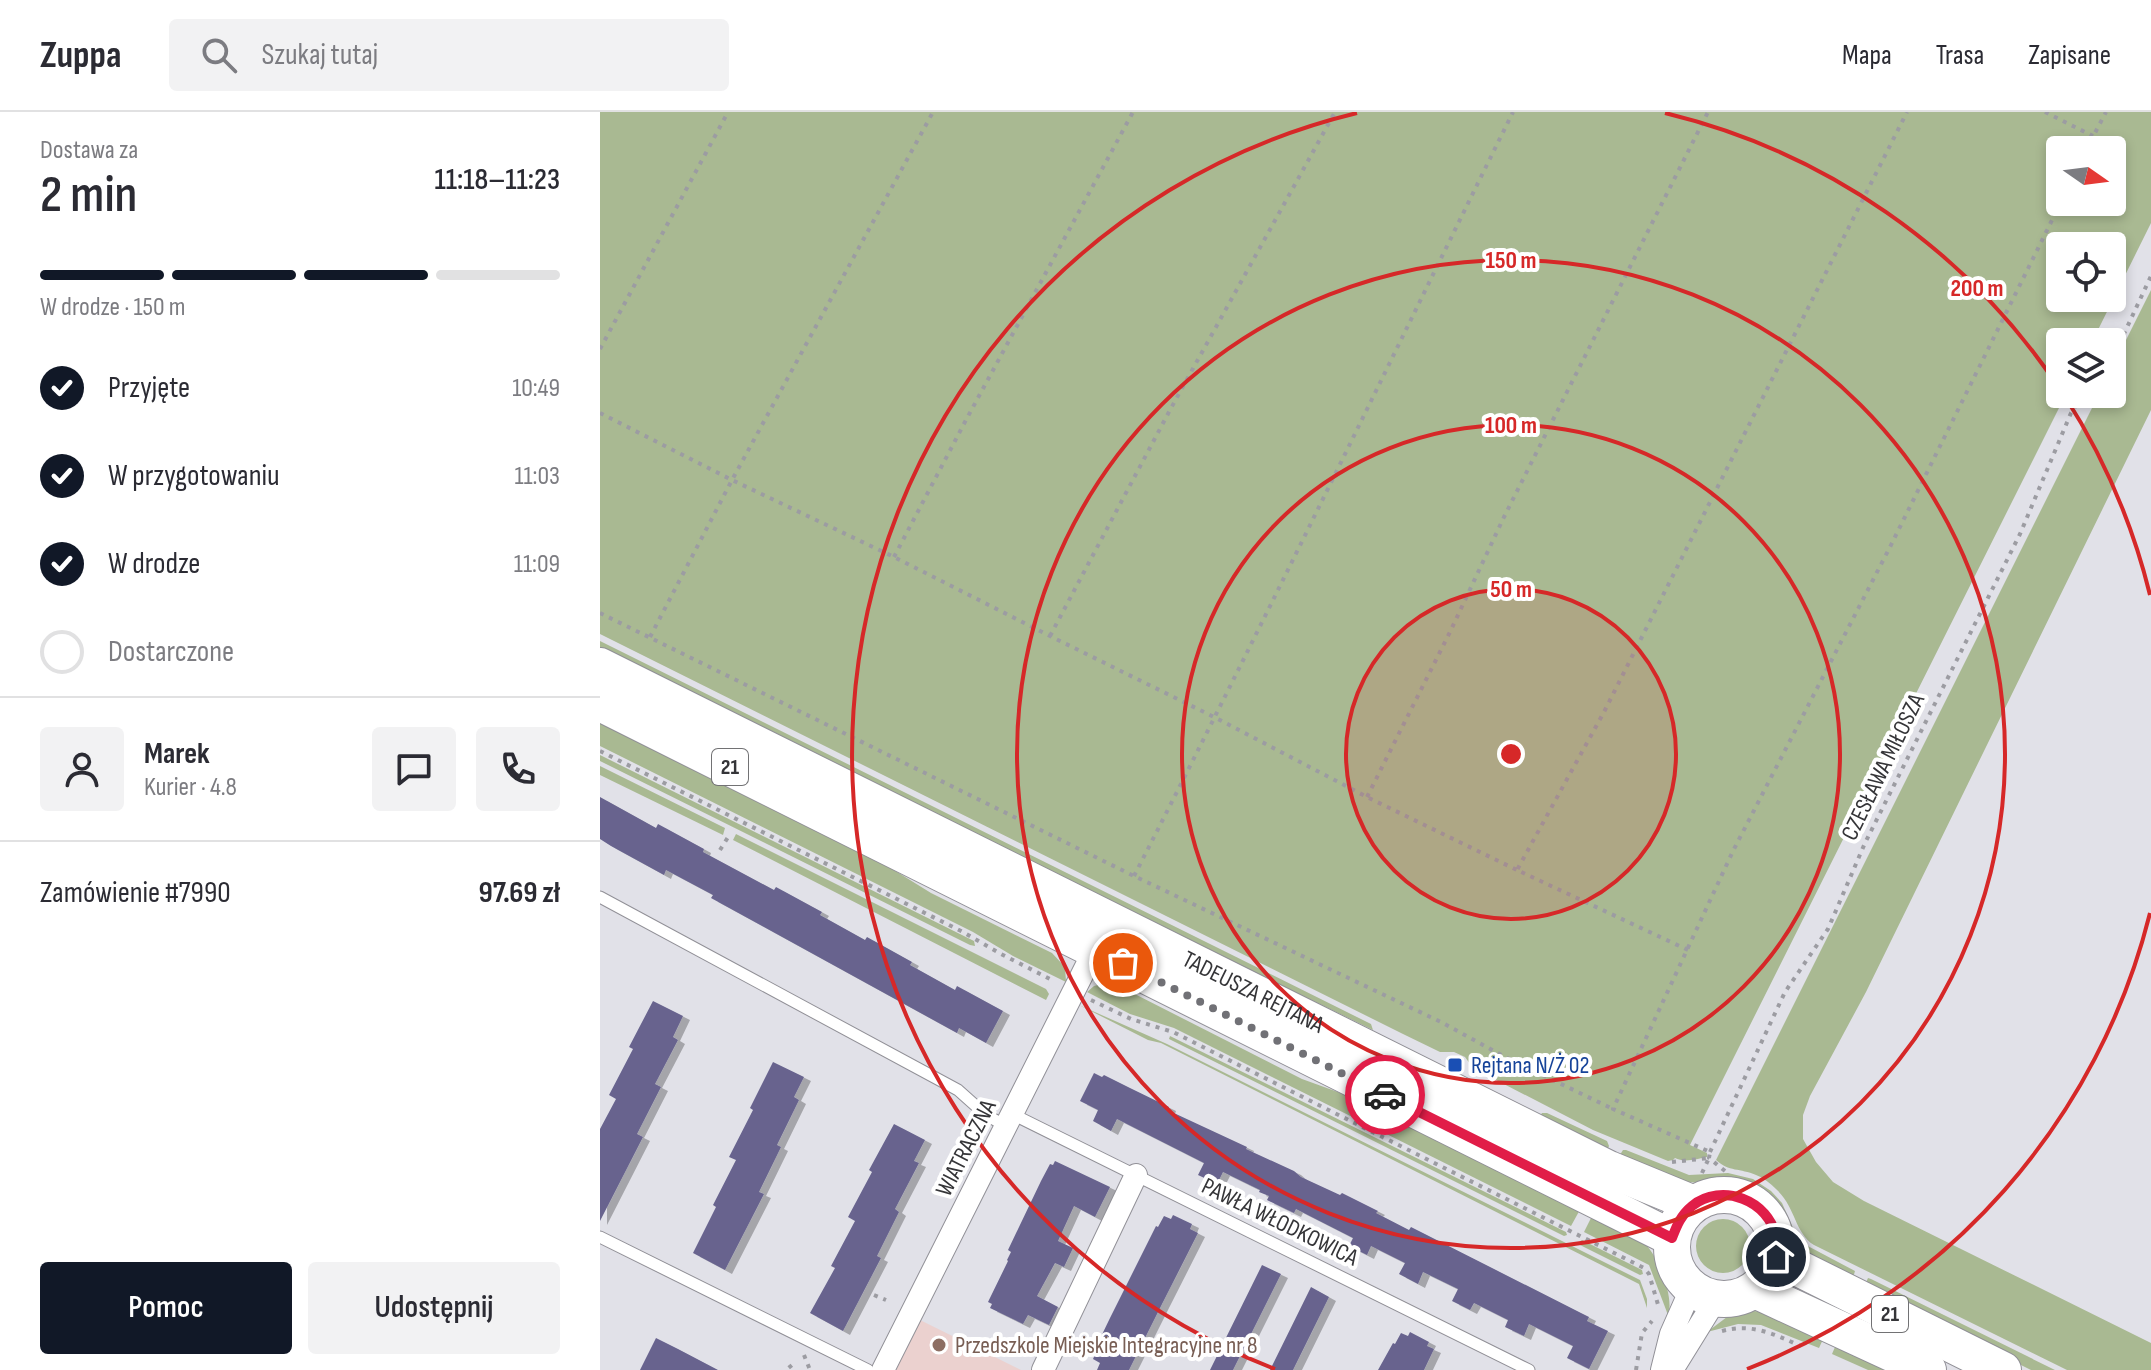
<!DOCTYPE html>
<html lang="pl">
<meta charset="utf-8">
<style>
:root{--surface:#fff;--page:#f2f2f3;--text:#2b2b33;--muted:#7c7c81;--line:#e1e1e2;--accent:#111827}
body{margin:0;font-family:"Sofia Sans Condensed",sans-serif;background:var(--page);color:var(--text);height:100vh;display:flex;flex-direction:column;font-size:30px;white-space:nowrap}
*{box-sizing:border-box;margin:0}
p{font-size:26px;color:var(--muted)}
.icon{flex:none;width:44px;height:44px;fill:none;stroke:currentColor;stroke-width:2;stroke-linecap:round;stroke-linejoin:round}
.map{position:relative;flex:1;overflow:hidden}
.sheet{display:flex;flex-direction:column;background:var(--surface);width:600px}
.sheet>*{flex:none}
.needle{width:52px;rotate:104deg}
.fabs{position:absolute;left:1446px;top:24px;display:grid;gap:16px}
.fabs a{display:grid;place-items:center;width:80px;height:80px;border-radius:8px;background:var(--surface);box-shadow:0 4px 12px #0003;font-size:40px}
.pin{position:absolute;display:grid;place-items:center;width:68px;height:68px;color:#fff;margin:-34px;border:4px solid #fff;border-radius:50%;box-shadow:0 2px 8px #0007}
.courier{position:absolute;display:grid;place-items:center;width:80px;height:80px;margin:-40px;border:6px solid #e11d48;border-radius:50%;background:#fff;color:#222;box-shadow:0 2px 10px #0007}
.overview em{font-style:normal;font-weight:600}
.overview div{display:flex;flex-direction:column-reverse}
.overview{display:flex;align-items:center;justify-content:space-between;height:136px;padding:0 40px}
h1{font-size:52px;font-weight:600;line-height:60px}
.bar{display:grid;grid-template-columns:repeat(4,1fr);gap:12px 8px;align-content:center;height:96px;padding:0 40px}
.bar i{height:10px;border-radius:6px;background:var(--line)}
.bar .active{background:var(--accent)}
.bar p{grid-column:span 4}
.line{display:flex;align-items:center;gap:20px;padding:0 40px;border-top:2px solid var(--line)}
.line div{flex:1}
.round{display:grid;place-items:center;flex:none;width:84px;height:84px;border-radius:8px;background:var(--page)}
ol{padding:0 40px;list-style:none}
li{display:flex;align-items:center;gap:24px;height:88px}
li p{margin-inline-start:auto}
li .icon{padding:8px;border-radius:50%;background:var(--accent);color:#fff;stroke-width:4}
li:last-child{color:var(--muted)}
li i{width:44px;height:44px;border:4px solid var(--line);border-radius:50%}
.cta{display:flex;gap:16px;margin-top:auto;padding:16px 40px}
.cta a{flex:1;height:92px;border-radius:8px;background:var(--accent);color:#fff;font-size:32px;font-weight:600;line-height:92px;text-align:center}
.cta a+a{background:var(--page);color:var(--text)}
header{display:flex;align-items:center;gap:48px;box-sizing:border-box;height:112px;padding:0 40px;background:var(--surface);border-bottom:2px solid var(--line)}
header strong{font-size:38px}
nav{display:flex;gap:44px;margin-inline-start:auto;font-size:28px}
.search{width:560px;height:72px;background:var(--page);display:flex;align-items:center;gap:20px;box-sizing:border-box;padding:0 28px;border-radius:8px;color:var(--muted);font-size:30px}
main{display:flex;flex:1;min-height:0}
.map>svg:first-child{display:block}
.education{fill:#ebd1cf}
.green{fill:#a9b992;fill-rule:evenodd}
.building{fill:#68648e;filter:url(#shadow)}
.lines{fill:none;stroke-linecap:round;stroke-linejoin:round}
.service-casing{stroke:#919097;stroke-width:13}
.minor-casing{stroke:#919097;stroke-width:24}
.primary-casing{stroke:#919097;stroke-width:38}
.path{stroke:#9c9ca2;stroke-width:4;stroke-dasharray:4 6;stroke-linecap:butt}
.service{stroke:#fff;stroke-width:11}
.minor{stroke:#fff;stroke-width:22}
.primary{stroke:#fff;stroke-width:36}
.done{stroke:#717176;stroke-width:8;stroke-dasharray:0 14.4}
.route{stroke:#e11d48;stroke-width:10}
.ring{fill:none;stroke:#d62828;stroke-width:4}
.transit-dot{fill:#1a4fb4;stroke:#fff;stroke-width:3}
.education-dot{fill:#8d6e63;stroke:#fff;stroke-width:3}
.labels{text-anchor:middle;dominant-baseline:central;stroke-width:8;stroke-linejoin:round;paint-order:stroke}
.shield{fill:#fff;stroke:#727274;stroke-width:2}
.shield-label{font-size:22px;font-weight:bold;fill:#353538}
.street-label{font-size:24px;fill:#353538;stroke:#fff}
.transit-label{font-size:24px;fill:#164399;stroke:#fff;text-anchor:start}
.education-label{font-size:24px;fill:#785e54;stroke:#fff;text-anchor:start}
.centre{fill:#d62828;stroke:#fff;stroke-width:4}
.ring-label{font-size:24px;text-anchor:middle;font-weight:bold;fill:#d62828;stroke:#fff;stroke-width:8;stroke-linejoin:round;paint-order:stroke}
</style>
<header>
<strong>Zuppa</strong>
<div class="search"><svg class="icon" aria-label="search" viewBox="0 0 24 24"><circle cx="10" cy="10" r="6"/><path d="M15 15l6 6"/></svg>Szukaj tutaj</div>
<nav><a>Mapa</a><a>Trasa</a><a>Zapisane</a></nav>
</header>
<main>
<section class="sheet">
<div class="overview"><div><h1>2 min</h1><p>Dostawa za</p></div><em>11:18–11:23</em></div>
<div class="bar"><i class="active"></i><i class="active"></i><i class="active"></i><i></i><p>W drodze · 150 m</p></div>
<ol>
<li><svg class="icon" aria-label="check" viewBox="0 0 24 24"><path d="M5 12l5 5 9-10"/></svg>Przyjęte<p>10:49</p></li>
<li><svg class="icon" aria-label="check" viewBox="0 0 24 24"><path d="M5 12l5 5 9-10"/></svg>W przygotowaniu<p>11:03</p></li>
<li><svg class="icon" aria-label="check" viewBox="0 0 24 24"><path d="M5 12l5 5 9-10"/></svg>W drodze<p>11:09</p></li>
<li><i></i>Dostarczone</li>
</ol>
<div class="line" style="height:144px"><a class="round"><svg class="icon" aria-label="person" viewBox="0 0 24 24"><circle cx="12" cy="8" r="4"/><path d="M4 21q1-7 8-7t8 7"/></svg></a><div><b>Marek</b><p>Kurier · 4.8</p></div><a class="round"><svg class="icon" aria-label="chat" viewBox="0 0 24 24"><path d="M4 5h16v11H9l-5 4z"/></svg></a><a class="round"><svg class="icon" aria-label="phone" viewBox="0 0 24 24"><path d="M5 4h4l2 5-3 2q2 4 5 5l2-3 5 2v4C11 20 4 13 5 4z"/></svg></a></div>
<div class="line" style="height:104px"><div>Zamówienie #7990</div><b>97.69 zł</b></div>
<div class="cta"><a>Pomoc</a><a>Udostępnij</a></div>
</section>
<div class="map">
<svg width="1551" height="1258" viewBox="0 0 1551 1258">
<defs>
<filter id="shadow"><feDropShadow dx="7" dy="4" stdDeviation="0" flood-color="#0004"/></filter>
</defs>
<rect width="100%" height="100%" fill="#e1e1e8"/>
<!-- education -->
<path class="education" d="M320,1208L421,1258H295Z"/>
<!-- green -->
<path class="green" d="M0,0H1551V111L1492,230H1460V282H1466L1091,1031L1090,1033L1107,1041V1045C1097,1047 1084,1051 1075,1046L1073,1048L1068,1049L993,1018L873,956L865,945L854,940H840L803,922L0,522ZM1460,38H1512V90H1460ZM1460,134H1512V186H1460Z
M1551,178V298L1266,880L1210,984L1203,1003V1027L1216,1050L1233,1070L1264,1089L1551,1231V1258H1467L1214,1133C1194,1120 1196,1095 1176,1077C1170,1071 1164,1066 1156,1063C1140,1056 1129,1060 1116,1048L1499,282H1512V256Z
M0,529L771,912L773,918L0,541Z
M0,605L247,729L331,781L452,841L465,855L466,870L413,844L373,820L0,634Z
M0,643L374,829L375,834L370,833L0,649Z
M0,654L125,716L123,723L0,663Z
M136,722L446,877L449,882L446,888L133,728Z
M502,872L519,874L702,967L782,996L982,1094L971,1114L574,916L530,902L487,880L494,874Z
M479,893L567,932L1040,1168L1047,1187V1196L1039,1172L561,931L548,928Z
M570,924L966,1120L967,1123L964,1124L569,927Z
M942,1001H947L1007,1029L1009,1034L1006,1041L940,1004Z
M1023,1038H1026L1089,1063L1128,1061L1153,1067L1171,1079L1182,1091L1197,1125L1204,1132L1255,1159L1252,1169C1234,1160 1213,1152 1200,1136C1182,1113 1186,1089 1154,1073C1126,1059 1113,1073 1088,1070C1070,1068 1037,1053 1018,1046Z
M994,1100C1010,1110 1027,1118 1042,1129C1057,1140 1075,1186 1068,1203L1049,1153L984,1120Z
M1096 1134a27 27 0 1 1 54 0a27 27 0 1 1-54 0Z
M982,1128L1042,1158L1043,1162L1040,1163L980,1133L979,1130Z
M1268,1166L1271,1167L1455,1258H1431L1264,1175Z
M1153,1199L1167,1200L1225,1223L1219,1236L1161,1213L1138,1212L1107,1220L1131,1202Z
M1238,1228L1303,1258H1268L1232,1242Z"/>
<!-- building -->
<path class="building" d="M0,685L56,716L58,712L104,737L103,740L174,778L176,775L222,800L220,803L265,828L267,825L312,850L310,853L355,878L357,874L403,899L386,931L359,916L357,921L111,786L113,783L66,758L64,763L11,734L0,727Z
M53,889L83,904L73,925L78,928L55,972L61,975L37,1022L43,1025L0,1109V1017L16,987L9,983L33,937L29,935Z
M173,950L204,965L194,985L199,988L177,1033L181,1035L159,1080L164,1082L125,1158L93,1141L116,1095L113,1093L136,1048L129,1045L153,998L150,996Z
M494,961L502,965L504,963L530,976L569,995L568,998L576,1002L647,1035L646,1037L694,1059L701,1065L740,1083L742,1081L778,1099L776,1101L809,1118L811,1115L981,1201L989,1205L987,1209L1008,1219L989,1257L967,1246L973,1234L929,1212L924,1224L905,1215L908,1208L874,1191L870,1198L852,1189L858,1177L823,1160L818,1172L799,1162L805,1151L771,1134L767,1143L749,1134L753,1126L696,1097L694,1101L667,1088L669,1084L659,1080L660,1078L623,1060L617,1072L598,1063L604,1051L517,1007L511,1019L493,1009L498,998L480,989Z
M294,1012L325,1028L314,1049L319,1051L295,1097L299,1100L277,1144L281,1146L243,1219L210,1201L235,1156L231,1154L255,1109L248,1105L272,1060L269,1058Z
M455,1049L510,1075L495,1105L474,1094L458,1129L473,1136L464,1155L455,1151L437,1184L458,1195L449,1213L428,1203L423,1212L390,1196L392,1192L388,1190L408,1149L407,1148L411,1140L408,1138L441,1069L450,1052L453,1053Z
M573,1103L592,1112L590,1117L598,1121L562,1192L529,1258H497L500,1251L493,1247L498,1236L496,1235L510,1206L556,1114L558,1115L564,1104L571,1107Z
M662,1153L681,1162L633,1258H610Z
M711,1175L729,1185L693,1258H670Z
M810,1220L829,1230L827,1234L834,1237L824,1258H778L793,1231L795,1232L801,1221L808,1224Z
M56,1226L78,1237L118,1258H40Z"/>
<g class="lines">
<!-- service casing -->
<g class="service-casing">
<path id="service" d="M0,785L358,978L386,1003L406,1014
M412,1002L929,1258
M0,1125L268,1258"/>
</g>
<!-- minor casing -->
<g class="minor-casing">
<path id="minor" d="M283,1258L495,837
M443,1258L536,1063
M1062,1258L1071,1222L1091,1177
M1072,1258L1116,1187"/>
</g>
<!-- primary casing -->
<g class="primary-casing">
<g id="primary">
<path id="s1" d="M0,554L1009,1057L1094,1092"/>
<path d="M0,591L1072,1126"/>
<circle cx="1124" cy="1135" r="52"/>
<path d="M1176,1145L1403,1258"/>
<path d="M1155,1178L1328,1258"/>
</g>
</g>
<!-- path -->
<path class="path" d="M1445,0L1493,24
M1486,38L1506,0
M0,237L128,0
M1512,239L1522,226L1551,164
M0,301L132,368L294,445L450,524L616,606L767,685L917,758
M294,445L366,308L533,0
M0,501L534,764L841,910L905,945L1013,997
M450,524L570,298L735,0
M50,525L132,368L333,0
M0,639L363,820L401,842L454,869
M767,685L850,520L904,405L1108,0
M120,738L130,722
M534,764C664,511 787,255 913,0
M1088,838L917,758L1004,600L1307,0
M491,888L531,907L573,920L1044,1156L1049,1162L1059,1196
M1110,1040L1185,880L1228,817L1265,731L1420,422L1471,301L1483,282
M1072,1050L1109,1046
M1125,1059L1109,1046L1110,1040L1013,997L1133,739L1290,435L1461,90
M1102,1061L1109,1046
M274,1183L286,1188
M1122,1219C1153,1211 1173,1222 1201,1234
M204,1243L210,1258
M189,1253L193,1258
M1036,1258L1042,1221L1052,1209"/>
<!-- service -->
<use href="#service" class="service"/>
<!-- minor -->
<use href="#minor" class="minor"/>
<!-- primary -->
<use href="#primary" class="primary"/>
</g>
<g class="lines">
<!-- done -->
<path class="done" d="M523,851L785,983"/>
<!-- route -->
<path class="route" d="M785,983L1072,1126C1077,1113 1081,1103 1092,1094C1121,1070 1170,1088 1176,1126C1177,1132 1176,1139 1176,1145"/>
</g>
<!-- distance rings -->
<circle cx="911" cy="642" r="165" fill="#d62828" fill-opacity=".12"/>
<g class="ring">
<circle cx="911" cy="642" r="165"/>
<circle cx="911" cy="642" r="329"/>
<circle cx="911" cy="642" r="494"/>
<path d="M1550 801A659 659 0 0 1 1147 1257M675 1257A659 659 0 0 1 757 1M1065 1A659 659 0 0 1 1457 273M1464 283A659 659 0 0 1 1550 483"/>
</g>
<!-- markers -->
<rect class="transit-dot" x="847" y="945" width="16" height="16" rx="4"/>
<circle class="education-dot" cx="339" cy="1233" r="8"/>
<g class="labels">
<!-- shield labels -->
<g class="shield">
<rect x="112" y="637" width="36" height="36" rx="6"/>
<rect x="1272" y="1184" width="36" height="36" rx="6"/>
</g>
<g class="shield-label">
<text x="130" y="655">21</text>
<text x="1290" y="1202">21</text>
</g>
<!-- street labels -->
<g class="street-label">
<text transform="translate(1283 655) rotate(-64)">CZESŁAWA MIŁOSZA</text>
<text stroke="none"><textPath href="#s1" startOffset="730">TADEUSZA REJTANA</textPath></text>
<text transform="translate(366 1036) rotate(-63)">WIATRACZNA</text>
<text transform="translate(680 1110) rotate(26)">PAWŁA WŁODKOWICA</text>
</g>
<!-- transit labels -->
<g class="transit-label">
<text x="871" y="953">Rejtana N/Ż 02</text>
</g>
<!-- education labels -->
<g class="education-label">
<text x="355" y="1233">Przedszkole Miejskie Integracyjne nr 8</text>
</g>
</g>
<circle cx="911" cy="642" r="12" class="centre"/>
<g class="ring-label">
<text x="911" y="156">150 m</text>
<text x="1377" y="184">200 m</text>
<text x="911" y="321">100 m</text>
<text x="911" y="485">50 m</text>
</g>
</svg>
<div class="fabs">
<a><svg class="needle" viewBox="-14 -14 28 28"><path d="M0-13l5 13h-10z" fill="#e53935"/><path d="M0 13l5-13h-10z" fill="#7c7c81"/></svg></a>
<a><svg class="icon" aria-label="locate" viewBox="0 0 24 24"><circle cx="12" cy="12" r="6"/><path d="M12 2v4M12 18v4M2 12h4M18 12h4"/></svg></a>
<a><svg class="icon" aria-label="layers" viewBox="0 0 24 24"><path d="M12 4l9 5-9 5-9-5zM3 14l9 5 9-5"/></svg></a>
</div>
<div class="pin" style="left:523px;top:851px;background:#ea580c"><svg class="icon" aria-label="bag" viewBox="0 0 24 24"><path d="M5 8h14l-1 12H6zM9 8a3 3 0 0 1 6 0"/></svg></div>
<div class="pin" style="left:1176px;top:1145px;background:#1f2937"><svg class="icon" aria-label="home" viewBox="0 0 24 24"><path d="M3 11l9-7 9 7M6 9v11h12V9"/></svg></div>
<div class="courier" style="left:785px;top:983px"><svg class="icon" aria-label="car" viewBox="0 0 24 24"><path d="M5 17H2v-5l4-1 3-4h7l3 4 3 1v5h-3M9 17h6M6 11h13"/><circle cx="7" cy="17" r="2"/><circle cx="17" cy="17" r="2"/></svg></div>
</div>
</main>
